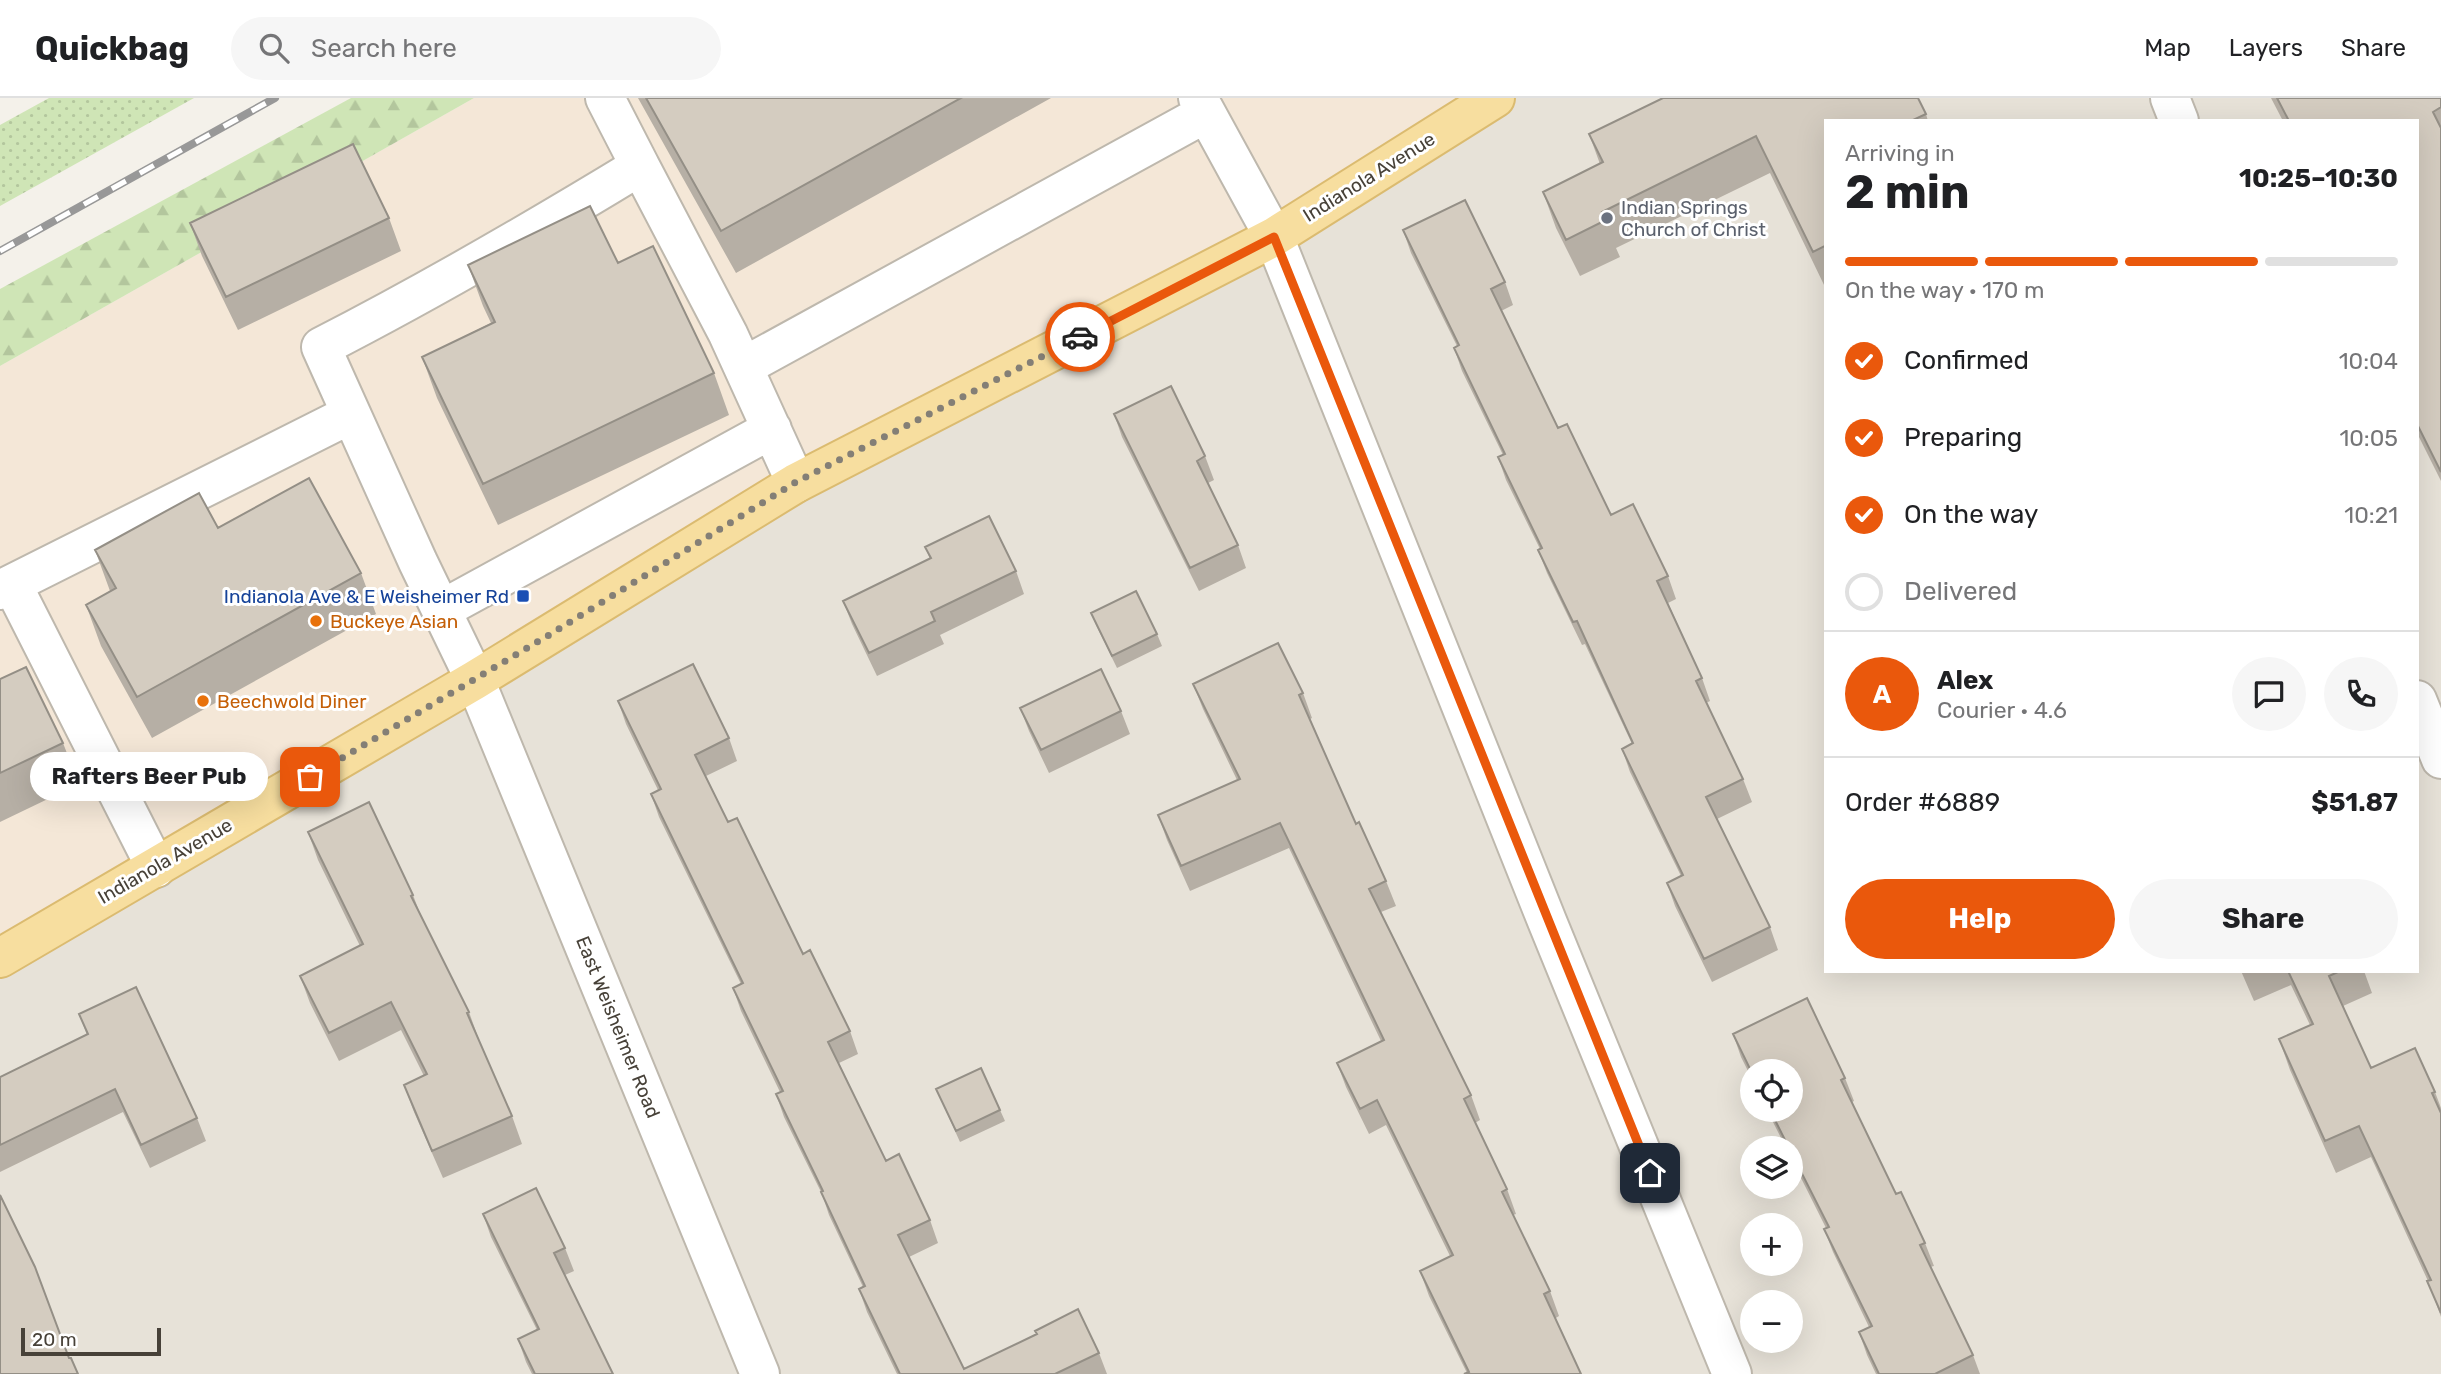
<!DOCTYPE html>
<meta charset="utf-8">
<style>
:root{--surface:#fff;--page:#f6f6f6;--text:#202124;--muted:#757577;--line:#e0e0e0;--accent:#ea580c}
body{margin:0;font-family:Rubik,sans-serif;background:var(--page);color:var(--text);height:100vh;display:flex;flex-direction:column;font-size:26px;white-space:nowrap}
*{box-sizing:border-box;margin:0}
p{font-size:23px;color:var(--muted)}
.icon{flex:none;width:38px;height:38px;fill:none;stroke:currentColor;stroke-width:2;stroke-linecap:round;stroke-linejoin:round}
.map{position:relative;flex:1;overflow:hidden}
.details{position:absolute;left:1824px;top:21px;width:595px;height:854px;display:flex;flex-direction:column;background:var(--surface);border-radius:0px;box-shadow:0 7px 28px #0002}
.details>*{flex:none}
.buttons{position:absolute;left:1740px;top:961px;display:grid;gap:14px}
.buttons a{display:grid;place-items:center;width:63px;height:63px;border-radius:50%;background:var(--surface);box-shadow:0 7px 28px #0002;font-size:35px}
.scale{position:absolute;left:21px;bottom:18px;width:140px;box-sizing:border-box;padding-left:7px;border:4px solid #474138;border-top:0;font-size:19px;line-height:24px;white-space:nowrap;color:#474138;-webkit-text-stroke:5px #fff;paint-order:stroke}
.pin{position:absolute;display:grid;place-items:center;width:60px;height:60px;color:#fff;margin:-30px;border-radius:14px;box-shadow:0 4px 10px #0006}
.courier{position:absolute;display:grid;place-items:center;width:70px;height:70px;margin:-35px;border:5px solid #ea580c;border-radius:50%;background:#fff;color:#222;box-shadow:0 2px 9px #0007}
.bubble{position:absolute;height:49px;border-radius:24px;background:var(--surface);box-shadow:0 7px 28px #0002;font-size:23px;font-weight:700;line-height:49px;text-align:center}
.head em{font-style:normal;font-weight:700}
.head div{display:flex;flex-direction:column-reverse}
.head{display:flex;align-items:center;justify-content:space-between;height:119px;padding:0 21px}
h1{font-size:46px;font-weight:700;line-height:52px}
.bar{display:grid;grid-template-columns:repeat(4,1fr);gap:10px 7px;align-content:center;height:84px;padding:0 21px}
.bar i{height:9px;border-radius:5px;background:var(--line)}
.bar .active{background:var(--accent)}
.bar p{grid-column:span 4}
.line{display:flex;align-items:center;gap:18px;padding:0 21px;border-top:2px solid var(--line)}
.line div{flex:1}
.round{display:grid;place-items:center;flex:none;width:74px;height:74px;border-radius:37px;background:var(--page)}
ol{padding:0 21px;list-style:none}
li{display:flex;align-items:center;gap:21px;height:77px}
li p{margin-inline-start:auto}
li .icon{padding:7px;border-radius:50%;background:var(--accent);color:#fff;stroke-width:4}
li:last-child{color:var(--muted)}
li i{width:38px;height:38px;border:4px solid var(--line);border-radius:50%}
.cta{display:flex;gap:14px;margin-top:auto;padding:14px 21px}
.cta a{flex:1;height:80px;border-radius:42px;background:var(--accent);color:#fff;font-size:28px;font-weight:700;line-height:80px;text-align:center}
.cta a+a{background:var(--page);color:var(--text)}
header{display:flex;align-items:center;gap:42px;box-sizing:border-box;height:98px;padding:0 35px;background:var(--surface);border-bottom:2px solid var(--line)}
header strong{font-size:33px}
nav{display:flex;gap:38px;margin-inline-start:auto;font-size:24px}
.search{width:490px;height:63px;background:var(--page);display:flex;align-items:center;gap:18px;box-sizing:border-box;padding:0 24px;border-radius:38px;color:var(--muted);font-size:26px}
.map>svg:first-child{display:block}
.residential{fill:#e7e2d8;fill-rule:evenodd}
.commercial{fill:#f4e7d7}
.grass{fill:url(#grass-dots)}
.forest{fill:url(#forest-firs)}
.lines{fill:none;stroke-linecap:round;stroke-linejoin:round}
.minor-casing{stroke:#beb8ad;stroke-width:42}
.major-casing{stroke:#dbbb70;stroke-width:42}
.minor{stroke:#fff;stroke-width:38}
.major{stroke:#f7de9f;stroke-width:38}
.rail-casing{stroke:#989898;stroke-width:8}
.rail{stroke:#fff;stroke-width:5;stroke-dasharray:16;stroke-linecap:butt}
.wall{fill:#b6afa5}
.building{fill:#d4ccc0;stroke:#948f86;stroke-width:2}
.done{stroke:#847f76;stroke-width:7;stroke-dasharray:0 12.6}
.route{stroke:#ea580c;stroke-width:9}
.worship-dot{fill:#6b7280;stroke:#fff;stroke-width:2.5}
.transit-dot{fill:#1a4fb4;stroke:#fff;stroke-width:2.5}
.food-dot{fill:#e8710a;stroke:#fff;stroke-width:2.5}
.labels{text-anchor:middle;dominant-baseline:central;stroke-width:6;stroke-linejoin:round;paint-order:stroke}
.street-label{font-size:19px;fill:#474138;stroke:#fff}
.worship-label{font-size:19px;fill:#5b616d;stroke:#fff;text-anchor:start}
.transit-label{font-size:19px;fill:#164399;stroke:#fff;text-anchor:end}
.food-label{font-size:19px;fill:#c56008;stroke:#fff;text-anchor:start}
</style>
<header>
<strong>Quickbag</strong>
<div class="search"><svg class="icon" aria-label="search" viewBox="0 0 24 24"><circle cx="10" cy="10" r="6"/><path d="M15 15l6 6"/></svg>Search here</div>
<nav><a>Map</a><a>Layers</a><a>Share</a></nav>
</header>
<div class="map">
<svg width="2441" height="1276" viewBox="0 0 2441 1276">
<defs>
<pattern id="grass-dots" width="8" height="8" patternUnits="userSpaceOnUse" patternTransform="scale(1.75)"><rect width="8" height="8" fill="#cfe5b6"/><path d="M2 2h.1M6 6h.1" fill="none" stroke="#b3c69d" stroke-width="1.8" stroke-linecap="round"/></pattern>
<pattern id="forest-firs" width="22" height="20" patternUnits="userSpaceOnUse" patternTransform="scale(1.75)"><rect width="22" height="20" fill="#cfe5b6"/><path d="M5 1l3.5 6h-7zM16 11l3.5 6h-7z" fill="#b3c69d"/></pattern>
</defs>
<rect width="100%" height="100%" fill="#f4f1ea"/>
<!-- residential -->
<path class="residential" d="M1481,0H2441V1276H0V857ZM1825,23H2417V873H1825ZM1752,973H1790V1012H1752ZM1752,1050H1790V1088H1752ZM1752,1127H1790V1166H1752ZM1752,1204H1790V1242H1752Z"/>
<!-- commercial -->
<path class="commercial" d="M474,0H1481L0,857V268Z"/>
<!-- grass -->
<path class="grass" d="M49,0H194L0,108V27Z"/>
<!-- forest -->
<path class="forest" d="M351,0H474L0,268V191Z"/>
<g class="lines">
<!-- minor casing -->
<g class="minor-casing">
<path id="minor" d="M605,0L640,68C535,132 430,193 321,249L418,464L475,582L760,1276
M1198,0L1274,139L1547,823L1732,1276
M2170,0L2179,23
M640,68L728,236L796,385
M743,269L1206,15
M12,486L156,770
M0,492L351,316
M441,512L772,331
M2417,602L2441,661"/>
</g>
<!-- major casing -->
<g class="major-casing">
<path id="major" d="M0,860L475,582L796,385L1274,139L1495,0"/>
</g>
<!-- minor -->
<use href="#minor" class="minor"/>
<!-- major -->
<use href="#major" class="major"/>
<!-- rail casing -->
<g class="rail-casing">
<path id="rail" d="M0,153L275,0"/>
</g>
<!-- rail -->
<use href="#rail" class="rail"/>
</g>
<!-- wall -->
<path class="wall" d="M638,0H1051L736,175Z
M2271,0H2441V383L2417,335V23H2283Z
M1926,16L1928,23H1825V189L1770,75L1616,150L1620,159L1580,178L1556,130L1543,94L1600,66L1589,36Z
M389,120L401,153L238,232L202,158L190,125Z
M1403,132L1505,184L1513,207L1501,213L1558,330L1611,417L1668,478L1676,501L1668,505L1702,580L1710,603L1706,605L1743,681L1752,704L1717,721L1770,829L1778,852L1712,884L1675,808L1667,785L1681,778L1630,674L1622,651L1632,646L1585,546L1582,547L1547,475L1538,452L1540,451L1506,382L1498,359L1503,357L1462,273L1454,250L1457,248L1411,155Z
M618,165L714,275L729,317L498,427L437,300L422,259L491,225L483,208L468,167Z
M1114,316L1205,358L1214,382L1208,385L1238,447L1246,470L1199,493L1122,339Z
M218,430L361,475L376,516L152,640L101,548L86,507L110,493L95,452Z
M925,449L1016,473L1024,496L940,537L944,546L877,578L852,526L843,503L930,461Z
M1091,515L1157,536L1162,548L1117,570L1096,527Z
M0,581L63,645L79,686L0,724Z
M1193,586L1303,595L1312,620L1310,621L1356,726L1386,783L1396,808L1381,814L1471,997L1480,1022L1475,1025L1507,1091L1516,1116L1513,1117L1550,1193L1559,1218L1467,1275L1429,1198L1420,1173L1450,1158L1386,1027L1369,1036L1346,989L1337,965L1381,943L1289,750L1190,793L1167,742L1158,717L1237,682L1203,611Z
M618,603L729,640L737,663L706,678L728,724L803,856L850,933L858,956L839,965L886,1063L930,1122L938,1145L909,1159L964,1271L1099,1255L1107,1276H897L867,1214L859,1191L863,1189L829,1117L822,1096L784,1019L776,996L780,994L741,913L733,890L741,886L659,719L651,696L658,692L626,626Z
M1020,610L1121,613L1130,636L1049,675L1029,633Z
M308,734L413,797L421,818L469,914L479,942L512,1018L522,1046L443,1080L414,1014L404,987L424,978L401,932L339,963L310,905L300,878L360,848L318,762Z
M2241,873H2364L2372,895L2343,908L2371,970L2435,994L2441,1010V1219L2428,1183L2371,1059L2336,1075L2290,972L2279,941L2310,927L2291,887L2254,903Z
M79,916L197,1020L206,1043L150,1070L123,1014L0,1074V979L87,937Z
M1733,936L1845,980L1854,1003L1852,1004L1896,1096L1925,1145L1934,1168L1930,1169L1973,1257L1980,1276H1876L1867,1257L1859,1234L1869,1229L1833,1154L1824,1131L1826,1130L1790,1058V1050H1786L1767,1012H1790L1752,973V981L1741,959Z
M936,991L1000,1012L1005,1023L960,1044Z
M483,1116L565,1150L574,1173L565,1177L613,1276H532L526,1264L518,1241L537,1232L491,1139Z"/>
<!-- building -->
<path class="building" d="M646,0H961L721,133Z
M1663,0H1918L1926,16L1911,23H1825V148L1813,154L1756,38L1602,114L1606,122L1566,142L1543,94L1603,64L1589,36Z
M2277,0H2441V9L2433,14L2441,30V374L2417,326V23H2289Z
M353,46L389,120L226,199L190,125Z
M1465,102L1505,184L1491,191L1558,330L1567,326L1611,417L1633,406L1668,478L1657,483L1702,580L1696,583L1743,681L1706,699L1770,829L1704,861L1667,785L1683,777L1622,651L1633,645L1577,523L1573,524L1538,452L1542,450L1498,359L1505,356L1454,250L1459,247L1403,132Z
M590,108L618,165L653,148L714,275L483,386L422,259L495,224L468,167Z
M1171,288L1205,358L1197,363L1238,447L1190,470L1114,316Z
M309,380L361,475L137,599L86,507L116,490L95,452L199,395L218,430Z
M989,418L1016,473L931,514L935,523L869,555L843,503L931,460L925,449Z
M1136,493L1157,536L1112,558L1091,515Z
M1278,545L1303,595L1299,597L1356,726L1359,724L1386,783L1369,791L1471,997L1464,1001L1507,1091L1502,1094L1550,1193L1544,1196L1581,1276H1464L1469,1274L1420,1173L1453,1157L1377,1002L1360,1011L1337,965L1384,942L1280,725L1181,768L1158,717L1240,681L1193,586Z
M693,566L729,640L695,657L728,724L737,720L803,856L810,852L850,933L828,944L886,1063L899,1056L930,1122L898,1137L964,1271L1037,1236L1035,1233L1078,1211L1099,1255L1055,1276H900L859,1191L865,1188L821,1094L823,1093L776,996L783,993L733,890L743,885L651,696L661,691L618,603Z
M26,569L63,645L0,675V581Z
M1101,571L1121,613L1041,652L1020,610Z
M369,704L413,797L411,798L469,914L467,915L512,1018L432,1053L404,987L427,976L391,904L329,935L300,878L363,846L308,734Z
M2288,873H2340L2329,878L2371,970L2415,950L2435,994L2432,995L2441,1015V1215L2427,1183L2431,1182L2359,1028L2325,1043L2279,941L2313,926Z
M136,889L197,1020L141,1047L115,991L0,1047V979L88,936L79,916Z
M1807,900L1845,980L1841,982L1896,1096L1901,1094L1925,1145L1920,1147L1973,1257L1935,1276H1879L1859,1234L1872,1228L1824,1131L1829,1129L1790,1052V1050H1789L1770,1012H1790V973H1752V975L1733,936Z
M981,970L1000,1012L956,1033L936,991Z
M536,1090L565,1150L554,1155L613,1276H535L518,1241L539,1231L483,1116Z
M0,1097L35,1169L69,1260H71L78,1276H0Z"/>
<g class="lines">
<!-- done -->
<path class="done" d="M310,679L549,537L796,384L1080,239"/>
<!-- route -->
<path class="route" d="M1080,239L1274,139L1650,1075"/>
</g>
<!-- markers -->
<circle class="worship-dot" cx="1607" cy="120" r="7"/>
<rect class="transit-dot" x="516" y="491" width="14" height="14" rx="3.5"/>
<g class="food-dot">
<circle cx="316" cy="523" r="7"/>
<circle cx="203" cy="603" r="7"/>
</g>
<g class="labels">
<!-- street labels -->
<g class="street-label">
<text transform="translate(1369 79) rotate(-32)">Indianola Avenue</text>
<text transform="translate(165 763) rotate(-30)">Indianola Avenue</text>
<text transform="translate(618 929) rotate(68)">East Weisheimer Road</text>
</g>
<!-- worship labels -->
<g class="worship-label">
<text x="1621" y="109">Indian Springs<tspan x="1621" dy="22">Church of Christ</tspan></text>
</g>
<!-- transit labels -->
<g class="transit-label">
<text x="509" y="498">Indianola Ave &amp; E Weisheimer Rd</text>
</g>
<!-- food labels -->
<g class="food-label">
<text x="330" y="523">Buckeye Asian</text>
<text x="217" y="603">Beechwold Diner</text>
</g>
</g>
</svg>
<div class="buttons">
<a><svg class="icon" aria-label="locate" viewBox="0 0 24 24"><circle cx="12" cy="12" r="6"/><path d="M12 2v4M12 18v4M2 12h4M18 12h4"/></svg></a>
<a><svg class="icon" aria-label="layers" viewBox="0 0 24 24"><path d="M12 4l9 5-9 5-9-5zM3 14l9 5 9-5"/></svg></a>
<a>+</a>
<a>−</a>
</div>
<div class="scale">20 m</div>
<div class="pin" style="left:310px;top:679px;background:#ea580c"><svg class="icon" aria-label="bag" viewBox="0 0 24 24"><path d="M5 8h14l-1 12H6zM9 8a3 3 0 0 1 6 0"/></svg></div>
<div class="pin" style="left:1650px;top:1075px;background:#1f2937"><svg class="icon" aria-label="home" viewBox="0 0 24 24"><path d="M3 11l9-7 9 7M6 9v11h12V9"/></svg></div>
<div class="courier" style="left:1080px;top:239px"><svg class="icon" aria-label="car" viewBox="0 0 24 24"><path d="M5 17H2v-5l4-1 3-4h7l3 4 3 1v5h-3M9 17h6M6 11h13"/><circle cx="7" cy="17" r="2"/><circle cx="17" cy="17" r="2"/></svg></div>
<div class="bubble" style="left:30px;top:654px;width:238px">Rafters Beer Pub</div>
<section class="details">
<div class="head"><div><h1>2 min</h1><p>Arriving in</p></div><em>10:25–10:30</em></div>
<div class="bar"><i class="active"></i><i class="active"></i><i class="active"></i><i></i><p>On the way · 170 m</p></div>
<ol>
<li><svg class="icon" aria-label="check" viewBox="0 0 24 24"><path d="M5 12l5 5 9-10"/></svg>Confirmed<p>10:04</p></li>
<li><svg class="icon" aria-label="check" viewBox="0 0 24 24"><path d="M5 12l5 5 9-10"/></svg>Preparing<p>10:05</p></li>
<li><svg class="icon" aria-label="check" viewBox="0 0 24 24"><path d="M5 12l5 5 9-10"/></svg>On the way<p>10:21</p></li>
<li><i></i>Delivered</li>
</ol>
<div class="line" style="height:126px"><b class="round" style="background:var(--accent);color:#fff">A</b><div><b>Alex</b><p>Courier · 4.6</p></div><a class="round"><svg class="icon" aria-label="chat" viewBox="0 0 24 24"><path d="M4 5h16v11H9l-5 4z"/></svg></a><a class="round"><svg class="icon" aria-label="phone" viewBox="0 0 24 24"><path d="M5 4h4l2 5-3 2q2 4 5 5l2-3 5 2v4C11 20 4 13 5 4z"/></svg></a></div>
<div class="line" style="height:91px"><div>Order #6889</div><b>$51.87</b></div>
<div class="cta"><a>Help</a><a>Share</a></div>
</section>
</div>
